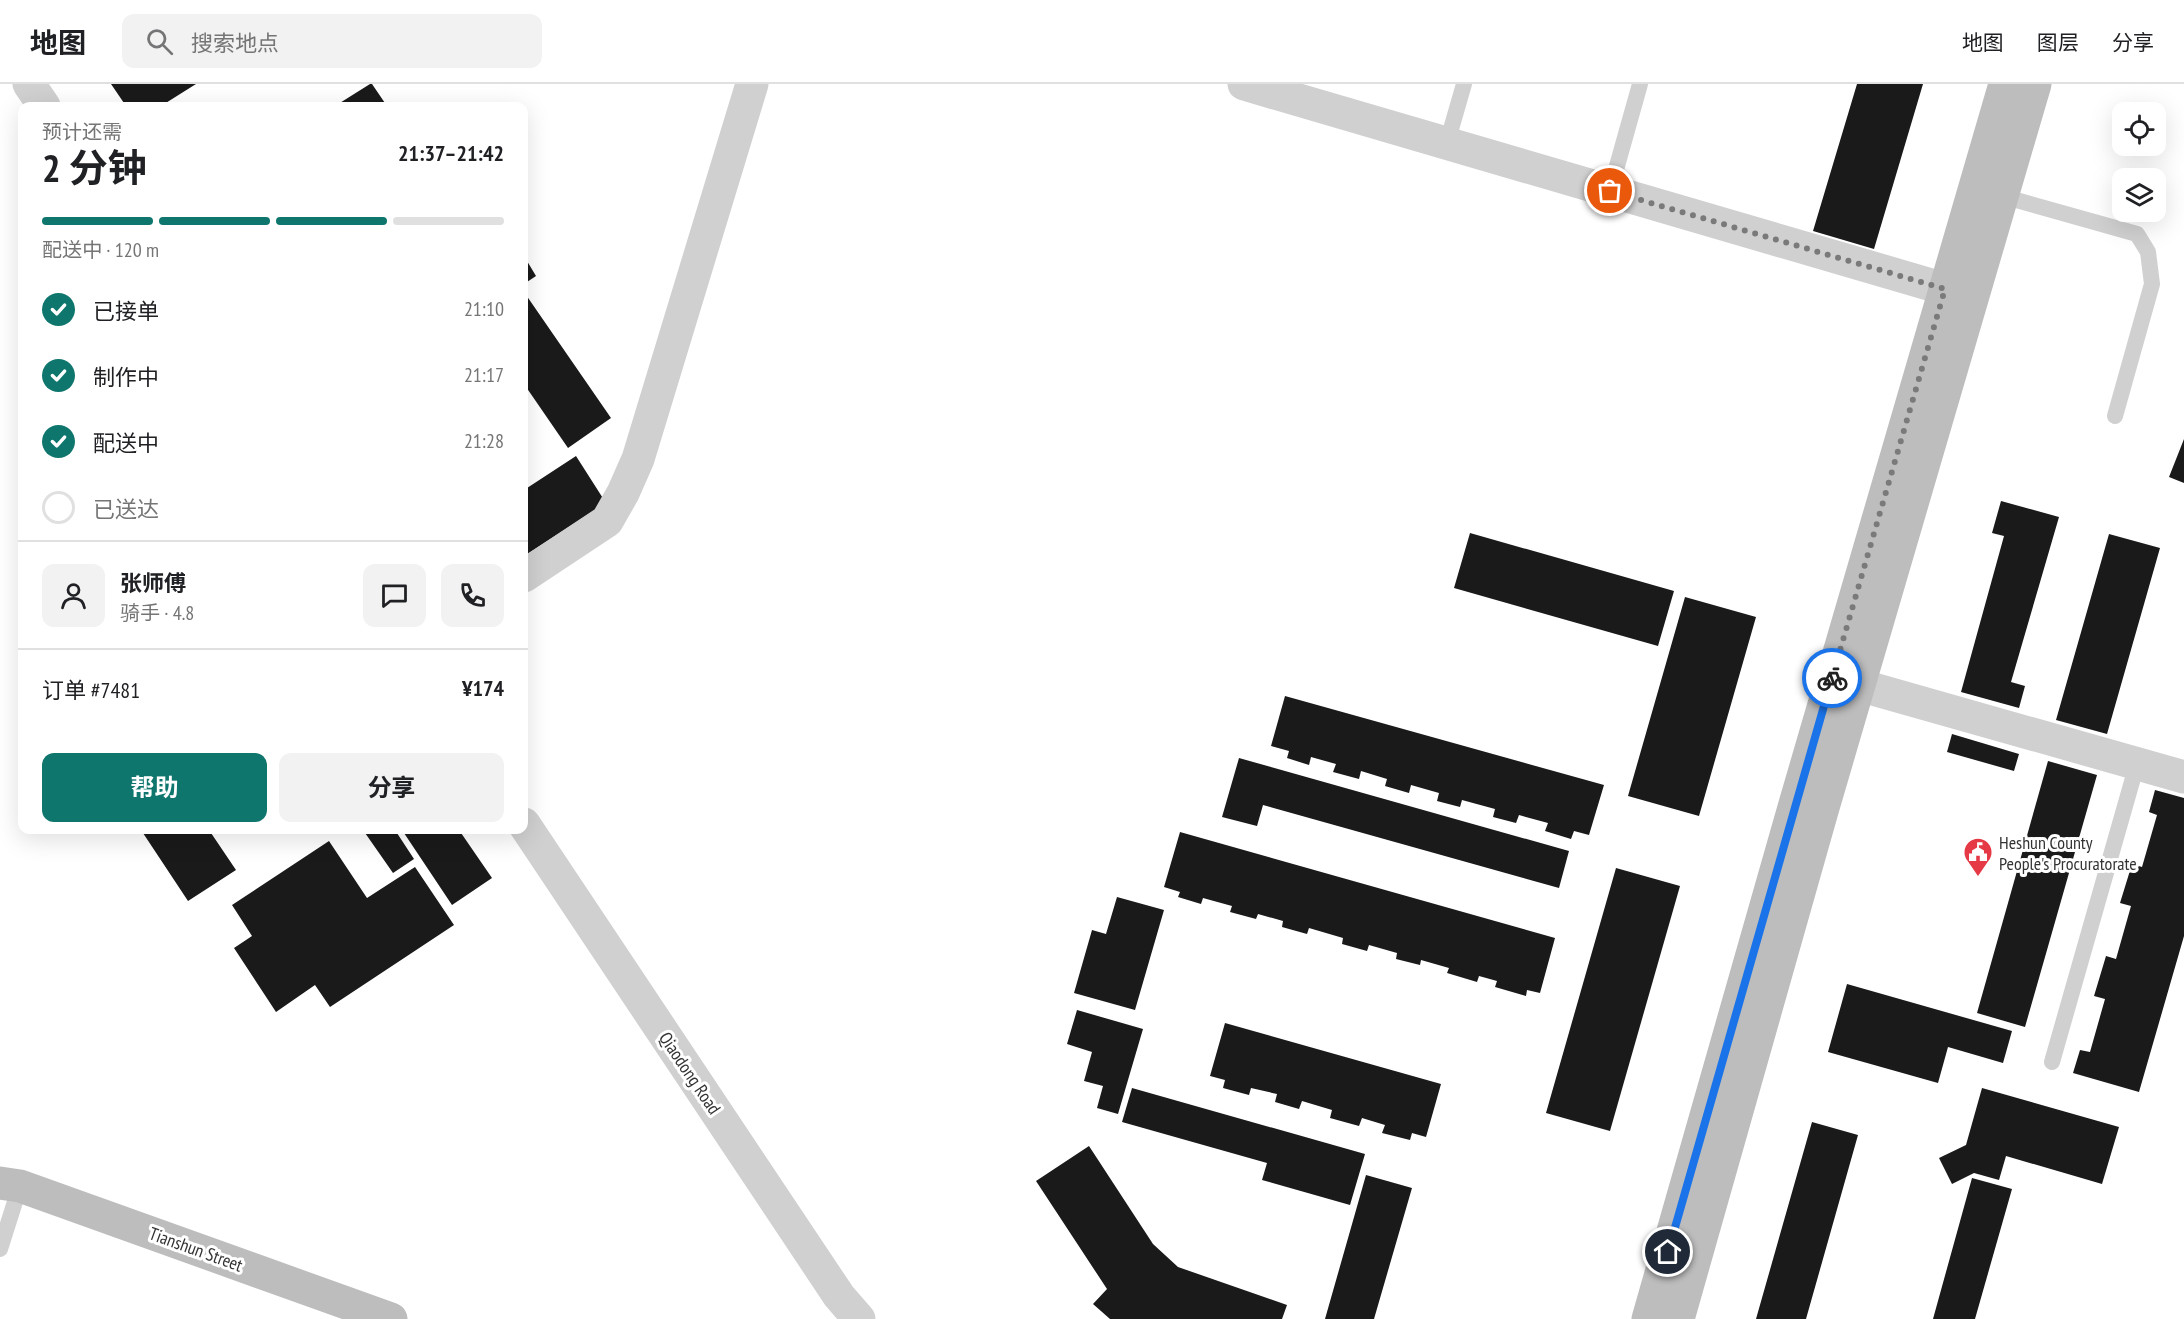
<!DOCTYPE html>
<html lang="zh">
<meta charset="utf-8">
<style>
:root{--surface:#fff;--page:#f2f2f2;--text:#202124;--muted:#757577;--line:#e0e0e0;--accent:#0f766e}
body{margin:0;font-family:"PT Sans Narrow","Noto Sans SC",sans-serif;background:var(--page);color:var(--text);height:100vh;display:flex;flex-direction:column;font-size:22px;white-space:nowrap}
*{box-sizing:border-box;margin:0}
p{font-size:20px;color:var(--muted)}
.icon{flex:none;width:33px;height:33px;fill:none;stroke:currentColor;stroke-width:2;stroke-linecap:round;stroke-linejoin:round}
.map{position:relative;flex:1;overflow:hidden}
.details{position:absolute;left:18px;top:18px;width:510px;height:732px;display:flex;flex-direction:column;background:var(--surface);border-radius:12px;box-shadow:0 6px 24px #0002}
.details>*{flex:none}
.fabs{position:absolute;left:2112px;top:18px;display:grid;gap:12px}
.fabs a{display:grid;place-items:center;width:54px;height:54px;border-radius:12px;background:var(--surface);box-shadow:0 6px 24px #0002;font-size:30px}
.pin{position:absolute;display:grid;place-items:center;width:51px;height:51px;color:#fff;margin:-26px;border:3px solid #fff;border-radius:50%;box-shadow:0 2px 6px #0007}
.courier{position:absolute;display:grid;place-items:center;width:60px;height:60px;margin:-30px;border:4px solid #1a73e8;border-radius:50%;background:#fff;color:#222;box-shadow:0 2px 8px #0007}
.summary em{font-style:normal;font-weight:700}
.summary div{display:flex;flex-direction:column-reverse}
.summary{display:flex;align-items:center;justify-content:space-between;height:102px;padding:0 24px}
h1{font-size:39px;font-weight:700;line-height:45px}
.bar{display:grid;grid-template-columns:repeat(4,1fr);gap:9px 6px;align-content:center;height:72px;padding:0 24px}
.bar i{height:8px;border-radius:4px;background:var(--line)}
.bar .selected{background:var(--accent)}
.bar p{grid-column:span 4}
.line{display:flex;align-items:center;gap:15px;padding:0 24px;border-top:2px solid var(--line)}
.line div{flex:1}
.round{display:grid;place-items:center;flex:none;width:63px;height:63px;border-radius:12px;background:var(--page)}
ol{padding:0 24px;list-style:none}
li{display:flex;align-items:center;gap:18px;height:66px}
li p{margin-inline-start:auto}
li .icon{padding:6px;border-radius:50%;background:var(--accent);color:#fff;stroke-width:4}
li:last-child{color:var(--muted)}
li i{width:33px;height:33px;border:3px solid var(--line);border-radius:50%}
.action{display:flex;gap:12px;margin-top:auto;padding:12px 24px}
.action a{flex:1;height:69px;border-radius:12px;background:var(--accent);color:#fff;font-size:24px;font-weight:700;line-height:69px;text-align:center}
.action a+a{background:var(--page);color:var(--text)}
header{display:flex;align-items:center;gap:36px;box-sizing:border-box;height:84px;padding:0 30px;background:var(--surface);border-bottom:2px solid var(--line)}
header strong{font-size:28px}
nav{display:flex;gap:33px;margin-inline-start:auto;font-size:21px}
.search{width:420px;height:54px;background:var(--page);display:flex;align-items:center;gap:15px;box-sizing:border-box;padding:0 21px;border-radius:12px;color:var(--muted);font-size:22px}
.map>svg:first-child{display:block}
.building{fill:#1a1a1a}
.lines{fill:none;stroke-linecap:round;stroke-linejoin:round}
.lane{stroke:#d0d0d0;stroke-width:16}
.street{stroke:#d0d0d0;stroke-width:33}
.secondary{stroke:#bdbdbd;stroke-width:33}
.done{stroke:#7a7a7a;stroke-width:6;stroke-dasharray:0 10.8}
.route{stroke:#1a73e8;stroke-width:8}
.labels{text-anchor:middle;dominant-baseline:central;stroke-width:6;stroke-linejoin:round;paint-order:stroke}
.poi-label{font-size:18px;fill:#333;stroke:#fff;text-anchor:start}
.street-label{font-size:18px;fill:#333;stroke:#fff}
</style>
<header>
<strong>地图</strong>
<div class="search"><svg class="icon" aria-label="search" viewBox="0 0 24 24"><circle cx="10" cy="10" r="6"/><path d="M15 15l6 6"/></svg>搜索地点</div>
<nav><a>地图</a><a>图层</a><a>分享</a></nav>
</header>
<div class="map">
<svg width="2184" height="1235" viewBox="0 0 2184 1235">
<rect width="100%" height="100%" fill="#fff"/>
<!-- building -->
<path class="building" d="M111,0H196L161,22H126Z
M370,0H372L387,22H335Z
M1857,0H1923L1874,165L1813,147Z
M524,172L536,192L524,200Z
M524,208L611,334L568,364L524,300Z
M2184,355V399L2169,393Z
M576,372L606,419L524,472V406Z
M2001,417L2059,433L2011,598L2025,602L2019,624L1961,608L2004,452L1992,449Z
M1470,449L1674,507L1658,562L1454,504Z
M2109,450L2160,464L2107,650L2056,636Z
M1685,513L1756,533L1699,732L1628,712Z
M1285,612L1604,701L1589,751L1574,747L1571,755L1545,747L1548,739L1519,731L1516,739L1493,733L1495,725L1462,716L1460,723L1437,717L1439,709L1411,701L1409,709L1385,702L1387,695L1361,687L1359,695L1333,688L1336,680L1311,673L1309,681L1287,674L1289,667L1271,662Z
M1952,650L2019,670L2014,687L1947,668Z
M1239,674L1569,767L1559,804L1263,721L1257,742L1222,733Z
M2048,677L2097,691L2025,943L1977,929Z
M2155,706L2184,714V852L2139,1008L2073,989L2080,966L2090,968L2105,915L2094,912L2106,872L2116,875L2131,822L2120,819L2132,780L2142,783L2157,731L2149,728Z
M141,746H209L236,786L188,817Z
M363,746H395L414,775L393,789Z
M402,746H459L492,794L452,821Z
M1180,748L1555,854L1540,909L1527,906L1526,912L1495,903L1497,897L1479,892L1477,898L1447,889L1449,884L1421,876L1420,881L1396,875L1397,869L1369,861L1367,867L1342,860L1343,854L1309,844L1307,850L1282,843L1283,837L1258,830L1256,835L1230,828L1232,822L1203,814L1201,820L1178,813L1180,808L1164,803Z
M329,757L367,814L415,783L454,841L330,923L315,901L276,928L234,864L252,852L232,821Z
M1616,784L1680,802L1610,1047L1546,1029Z
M1117,813L1164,826L1135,926L1074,909L1092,846L1106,850Z
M1847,900L2012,947L2003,979L1948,963L1938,999L1828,968Z
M1077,926L1143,945L1118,1030L1097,1024L1103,1002L1084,997L1092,968L1067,960Z
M1225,939L1441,1000L1426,1053L1412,1049L1410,1056L1382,1049L1385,1041L1362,1034L1359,1042L1330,1034L1332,1026L1302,1017L1299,1025L1275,1018L1277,1010L1251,1004L1249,1011L1223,1004L1225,996L1210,992Z
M1132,1004L1365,1070L1350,1121L1262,1096L1267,1079L1122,1038Z
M1982,1004L2119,1043L2102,1100L2006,1072L1999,1096L1974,1089L1952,1100L1939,1074L1966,1061Z
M1812,1038L1858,1051L1806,1235H1756Z
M1089,1062L1153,1160L1178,1183L1287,1221L1282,1235H1110L1093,1220L1107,1205L1036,1097Z
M1366,1091L1412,1104L1374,1235H1325Z
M1972,1094L2012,1105L1975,1235H1933Z"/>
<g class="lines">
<!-- lane -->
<path class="lane" d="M1447,59L1464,0
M1610,107L1640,0
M2002,112L2137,150L2148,168L2152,200L2115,332
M2052,978L2137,680
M0,1165L20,1102"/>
<!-- street -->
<path class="street" d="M29,0L44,22
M1244,0L1945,205
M524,492L607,437L623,409L638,375L752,0
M1859,601L2184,693
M524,740L839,1212L859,1235"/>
<!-- secondary -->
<path class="secondary" d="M0,1099L20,1102L391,1235
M1648,1235L1795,720L2005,0
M1678,1235L1822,727L2035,0"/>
</g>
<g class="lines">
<!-- done -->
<path class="done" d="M1610,107L1945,205L1832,594"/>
<!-- route -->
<path class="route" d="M1668,1168L1832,594"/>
</g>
<!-- icons -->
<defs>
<g id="civic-pin" transform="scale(1.5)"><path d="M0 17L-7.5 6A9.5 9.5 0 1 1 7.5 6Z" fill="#e63946" stroke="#fff"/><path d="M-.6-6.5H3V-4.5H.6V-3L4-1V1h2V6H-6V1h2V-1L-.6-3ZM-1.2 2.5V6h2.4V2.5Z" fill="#fff"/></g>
</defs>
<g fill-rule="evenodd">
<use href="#civic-pin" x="1978" y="768"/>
</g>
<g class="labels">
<!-- poi labels -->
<g class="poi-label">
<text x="1999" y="758">Heshun County<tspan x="1999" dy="21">People's Procuratorate</tspan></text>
</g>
<!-- street labels -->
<g class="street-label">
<text transform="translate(690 989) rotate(56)">Qiaodong Road</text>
<text transform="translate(196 1165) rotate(20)">Tianshun Street</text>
</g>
</g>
</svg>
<div class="fabs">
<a><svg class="icon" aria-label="locate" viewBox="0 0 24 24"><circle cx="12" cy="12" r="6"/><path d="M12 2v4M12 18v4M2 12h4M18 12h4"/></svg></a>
<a><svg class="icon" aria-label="layers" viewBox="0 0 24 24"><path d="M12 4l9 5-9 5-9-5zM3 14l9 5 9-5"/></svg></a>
</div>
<div class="pin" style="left:1610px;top:107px;background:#ea580c"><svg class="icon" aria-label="bag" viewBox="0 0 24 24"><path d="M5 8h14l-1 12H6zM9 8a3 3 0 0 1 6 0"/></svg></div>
<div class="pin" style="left:1668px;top:1168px;background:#1f2937"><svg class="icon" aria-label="home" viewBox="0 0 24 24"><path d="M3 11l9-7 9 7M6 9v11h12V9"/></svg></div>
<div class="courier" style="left:1832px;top:594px"><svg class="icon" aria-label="bike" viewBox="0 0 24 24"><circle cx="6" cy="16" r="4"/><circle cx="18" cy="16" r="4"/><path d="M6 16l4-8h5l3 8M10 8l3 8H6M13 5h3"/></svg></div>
<section class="details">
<div class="summary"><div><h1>2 分钟</h1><p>预计还需</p></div><em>21:37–21:42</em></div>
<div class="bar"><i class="selected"></i><i class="selected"></i><i class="selected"></i><i></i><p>配送中 · 120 m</p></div>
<ol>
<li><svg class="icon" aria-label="check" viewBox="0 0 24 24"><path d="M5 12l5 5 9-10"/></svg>已接单<p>21:10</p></li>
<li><svg class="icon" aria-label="check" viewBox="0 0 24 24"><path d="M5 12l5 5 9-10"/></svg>制作中<p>21:17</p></li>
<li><svg class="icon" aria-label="check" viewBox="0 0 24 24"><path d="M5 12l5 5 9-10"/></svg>配送中<p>21:28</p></li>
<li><i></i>已送达</li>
</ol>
<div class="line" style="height:108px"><a class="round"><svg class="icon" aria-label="person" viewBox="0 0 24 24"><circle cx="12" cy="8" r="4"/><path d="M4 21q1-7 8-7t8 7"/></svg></a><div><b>张师傅</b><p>骑手 · 4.8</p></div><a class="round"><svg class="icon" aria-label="chat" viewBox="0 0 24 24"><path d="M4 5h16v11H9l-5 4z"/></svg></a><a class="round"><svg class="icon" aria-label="phone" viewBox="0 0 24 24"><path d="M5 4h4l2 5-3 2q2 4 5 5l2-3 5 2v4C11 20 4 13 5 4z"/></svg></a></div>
<div class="line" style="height:78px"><div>订单 #7481</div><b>¥174</b></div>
<div class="action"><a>帮助</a><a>分享</a></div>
</section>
</div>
